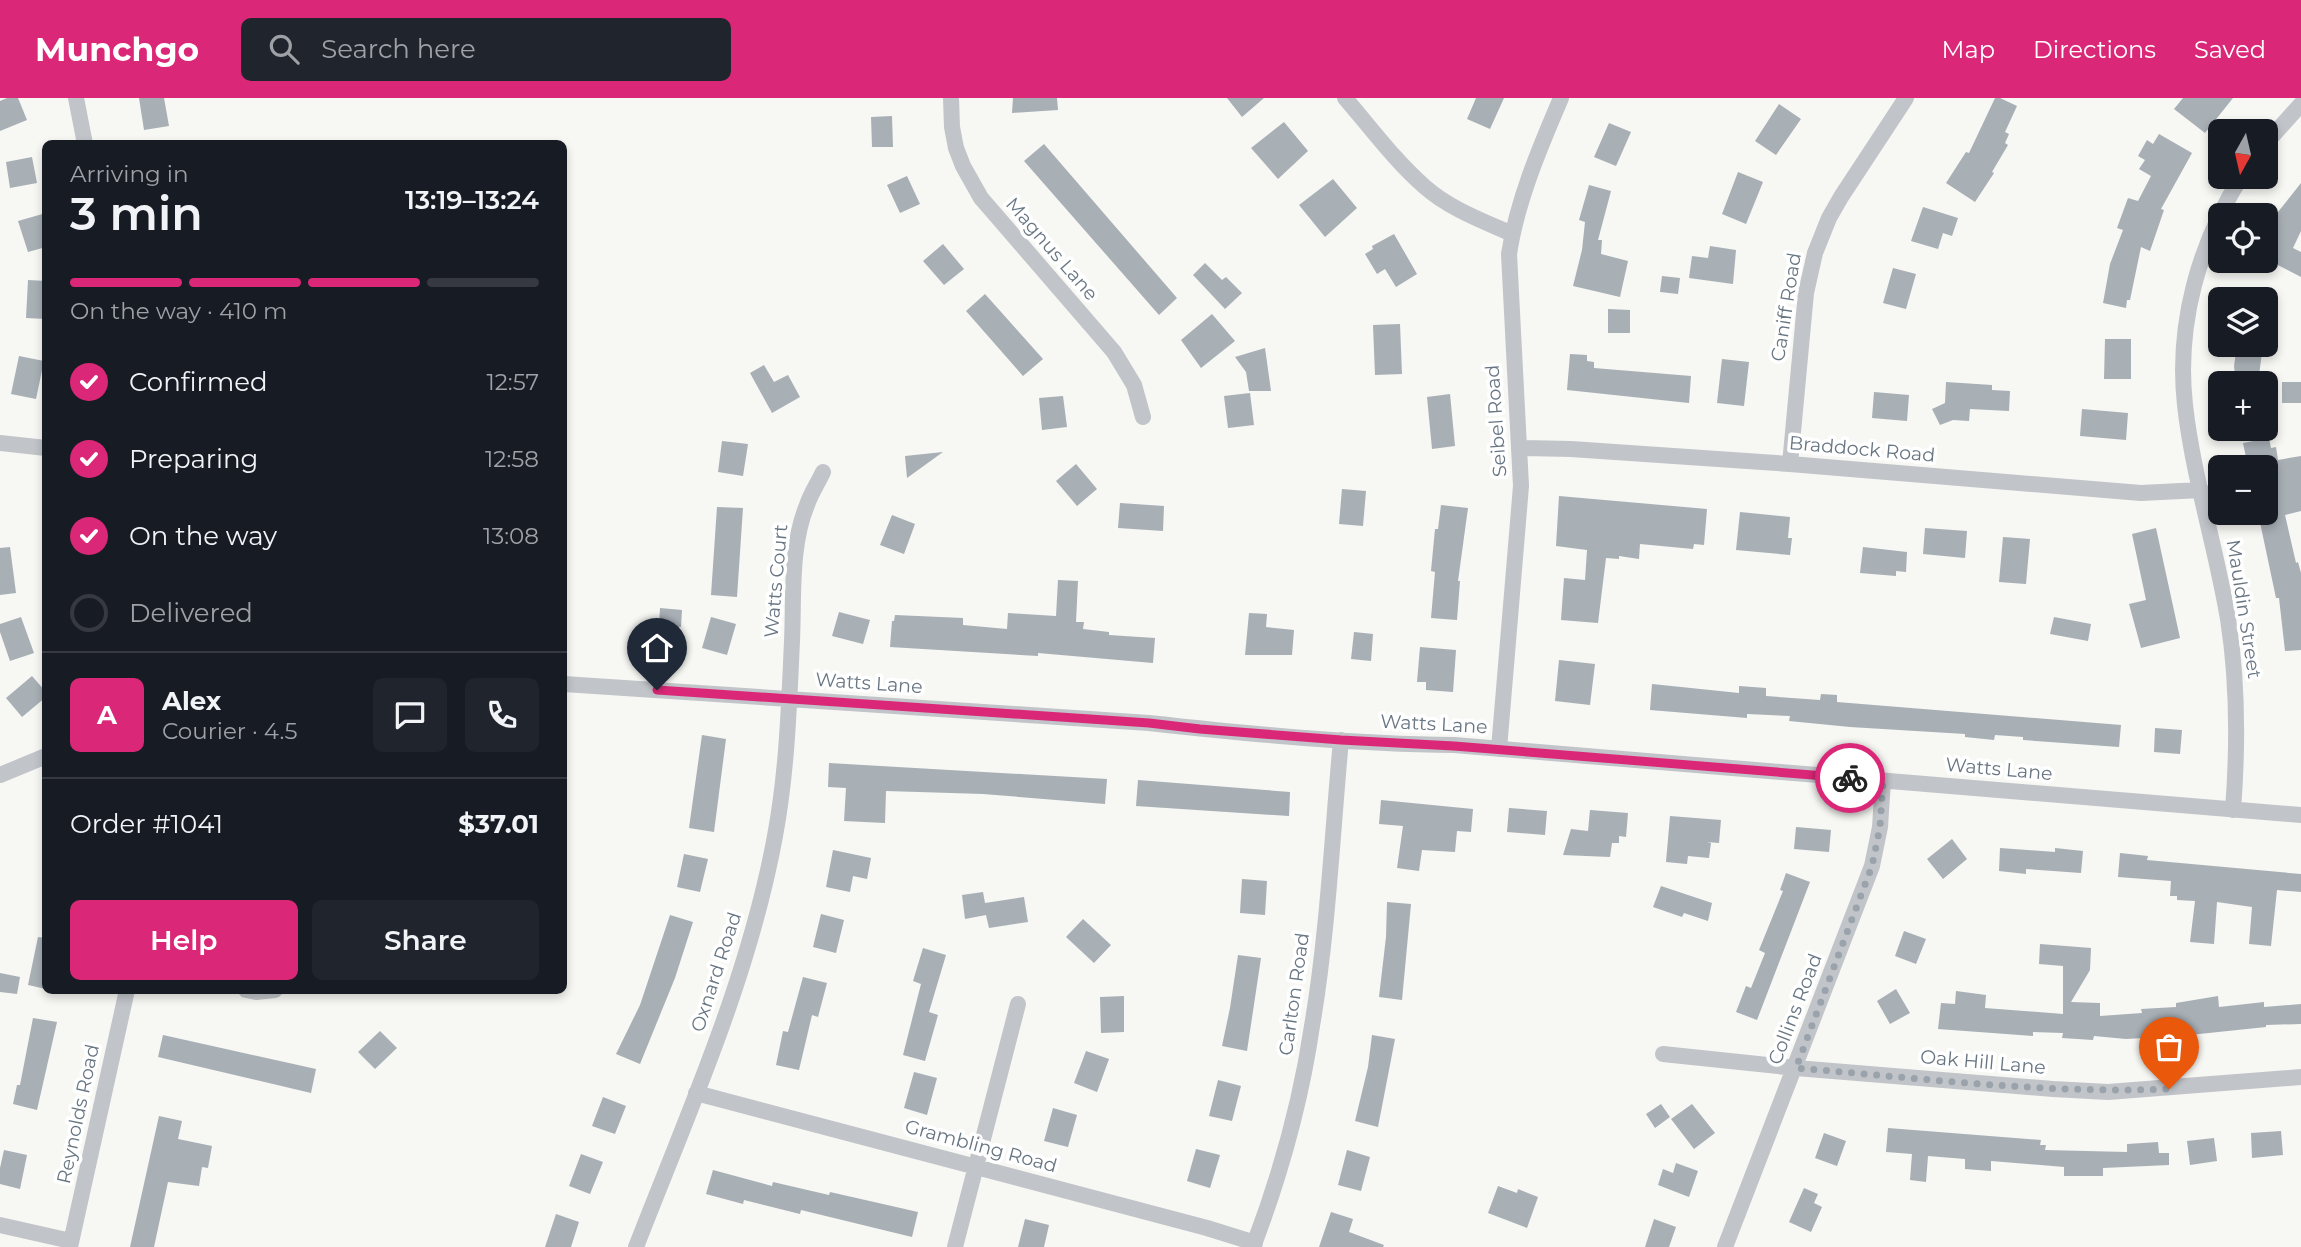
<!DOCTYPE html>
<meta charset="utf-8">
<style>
:root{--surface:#171b24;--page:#20242c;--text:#f1f3f6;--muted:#9ea1a6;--line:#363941;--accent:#db2777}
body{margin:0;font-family:Montserrat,sans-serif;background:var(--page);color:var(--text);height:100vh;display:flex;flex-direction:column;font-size:26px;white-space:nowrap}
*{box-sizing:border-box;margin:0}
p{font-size:23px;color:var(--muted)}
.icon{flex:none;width:38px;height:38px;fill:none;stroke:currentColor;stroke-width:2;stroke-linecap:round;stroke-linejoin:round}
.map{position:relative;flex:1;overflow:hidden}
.details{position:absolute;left:42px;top:42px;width:525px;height:854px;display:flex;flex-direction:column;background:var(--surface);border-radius:10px;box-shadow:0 4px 10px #0003}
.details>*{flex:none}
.needle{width:46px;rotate:188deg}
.controls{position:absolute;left:2208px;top:21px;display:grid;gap:14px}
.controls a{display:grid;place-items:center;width:70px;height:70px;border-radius:10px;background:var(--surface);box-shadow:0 4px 10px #0003;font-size:35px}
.pin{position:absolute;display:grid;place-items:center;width:60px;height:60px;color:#fff;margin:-72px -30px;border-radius:50% 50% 50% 0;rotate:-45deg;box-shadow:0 0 7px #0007}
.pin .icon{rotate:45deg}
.courier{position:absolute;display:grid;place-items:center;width:70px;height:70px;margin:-35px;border:5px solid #db2777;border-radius:50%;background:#fff;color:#222;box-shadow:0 2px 9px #0007}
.overview em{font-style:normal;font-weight:600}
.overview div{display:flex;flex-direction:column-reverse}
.overview{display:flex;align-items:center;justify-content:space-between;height:119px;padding:0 28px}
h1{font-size:46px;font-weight:600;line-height:52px}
.bar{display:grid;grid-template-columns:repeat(4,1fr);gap:10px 7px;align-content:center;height:84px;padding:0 28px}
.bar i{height:9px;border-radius:5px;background:var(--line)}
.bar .active{background:var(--accent)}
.bar p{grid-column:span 4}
.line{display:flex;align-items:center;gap:18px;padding:0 28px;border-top:2px solid var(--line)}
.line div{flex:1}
.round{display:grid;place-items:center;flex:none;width:74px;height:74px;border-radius:10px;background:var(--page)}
ol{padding:0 28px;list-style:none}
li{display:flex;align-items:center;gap:21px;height:77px}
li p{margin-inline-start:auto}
li .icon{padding:7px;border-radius:50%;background:var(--accent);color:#fff;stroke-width:4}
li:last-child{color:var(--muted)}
li i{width:38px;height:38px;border:4px solid var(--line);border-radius:50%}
.action{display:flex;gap:14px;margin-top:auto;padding:14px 28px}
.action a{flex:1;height:80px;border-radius:10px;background:var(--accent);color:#fff;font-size:28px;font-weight:600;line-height:80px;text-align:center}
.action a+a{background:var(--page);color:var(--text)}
header{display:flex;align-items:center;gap:42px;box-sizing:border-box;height:98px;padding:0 35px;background:var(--accent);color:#fff}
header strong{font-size:33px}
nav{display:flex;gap:38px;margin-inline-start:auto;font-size:24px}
.search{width:490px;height:63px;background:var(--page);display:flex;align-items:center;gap:18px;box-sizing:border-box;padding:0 24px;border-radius:10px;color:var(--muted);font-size:26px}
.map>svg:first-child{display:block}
.building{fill:#a8afb5}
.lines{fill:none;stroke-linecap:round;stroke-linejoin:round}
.minor{stroke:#c1c4c8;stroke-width:16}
.done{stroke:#9aa3ab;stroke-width:7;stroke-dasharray:0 12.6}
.route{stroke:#db2777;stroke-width:9}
.labels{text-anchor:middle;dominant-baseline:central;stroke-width:7;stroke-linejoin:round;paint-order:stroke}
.street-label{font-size:19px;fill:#687683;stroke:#fff}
</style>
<header>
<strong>Munchgo</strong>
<div class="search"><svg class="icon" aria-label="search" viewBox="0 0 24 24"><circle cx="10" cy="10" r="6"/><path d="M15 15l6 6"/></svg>Search here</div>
<nav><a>Map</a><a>Directions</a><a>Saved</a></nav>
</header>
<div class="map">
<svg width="2301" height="1149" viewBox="0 0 2301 1149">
<rect width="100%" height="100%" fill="#f7f7f4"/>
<!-- building -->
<path class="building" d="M7,0H18L27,22L0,33V3Z
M139,0H164L169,28L144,32Z
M1013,0H1057L1058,12L1012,15Z
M1227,0H1264L1242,19Z
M1476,0H1504L1490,31L1467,21Z
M1995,0H2000L2017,8L2005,34L2009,36L2005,45L2008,47L1992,74L1994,75L1975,104L1946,85L1966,54L1969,55Z
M2183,0H2233L2205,35L2174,11Z
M1779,6L1801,21L1776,57L1755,43Z
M892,18L893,49H872L871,19Z
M1284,24L1308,53L1278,81L1251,50Z
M1609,25L1631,34L1616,68L1594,59Z
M2159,36L2192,55L2161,111L2164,112L2150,153L2141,149L2130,202H2127L2126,210L2103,205L2110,166L2123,132L2117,130L2128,100L2138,103L2151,78L2139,71L2145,62L2138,58L2147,42L2153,46Z
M1044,46L1177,200L1159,217L1024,63Z
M32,59L37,85L10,90L6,64Z
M1738,74L1763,84L1746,126L1722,116Z
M907,78L920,106L900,115L887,87Z
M1333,81L1357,110L1325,139L1299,107Z
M2301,85V133L2293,150L2301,154V179L2266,161V129L2270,131L2278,114Z
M1589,87L1611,93L1598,142H1602L1601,156L1628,163L1620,199L1573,188L1582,152L1585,124L1579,122Z
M1923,109L1958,120L1952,138L1943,135L1938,151L1911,143Z
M46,115V149L28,154L18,123Z
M1394,136L1417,176L1396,189L1385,171L1377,176L1365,156L1373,151L1372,148Z
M943,146L964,171L944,187L923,163Z
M1710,148L1736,152L1733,186L1689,180L1692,158L1708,160Z
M1205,165L1222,182L1226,179L1242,195L1225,211L1193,177Z
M1893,170L1916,176L1906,211L1883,205Z
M1662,178L1680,180L1678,196L1660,194Z
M28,182L46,183V221L26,220Z
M985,196L1043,261L1023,278L966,213Z
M1608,211L1630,212V235H1608Z
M1212,216L1235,243L1201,270L1181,242Z
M1400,226L1402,276L1375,277L1373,227Z
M2105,241H2131V281H2104Z
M2237,247H2263L2258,285H2236L2234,268Z
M1265,250L1271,293H1249L1246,274L1235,259Z
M1570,256L1587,257V263L1594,264V270L1691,278L1689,305L1567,292Z
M19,258L44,263L36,301L11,296Z
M1722,261L1749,264L1744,308L1717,305Z
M764,267L774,284L788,277L800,299L772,315L750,275Z
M1946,284L1992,287V292L2010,293L2009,313L1970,311L1969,323L1953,322L1940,327L1932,311L1945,305Z
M2282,284H2301V305H2282Z
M1874,294L1909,297L1907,323L1872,320Z
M1250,295L1254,327L1228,330L1224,298Z
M1450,296L1455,348L1432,351L1427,299Z
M1063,298L1067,329L1042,332L1039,300Z
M2082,311L2128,315L2126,342L2080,338Z
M2269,340L2271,350L2276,349L2278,362L2301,358V413L2285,417L2296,465L2298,464L2301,475V552L2285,553L2279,500H2276L2258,415H2266V369H2248L2243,345Z
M722,343L748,346L743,378L718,374Z
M943,354L907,380L905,358Z
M1076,366L1097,391L1077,408L1056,383Z
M1342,391L1366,393L1363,428L1339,426Z
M1559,398L1707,411L1704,447L1694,446L1693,451L1640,446L1639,461L1619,458V461L1606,460L1598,525L1561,522L1564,480L1585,482L1587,452L1556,448Z
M1120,405L1164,408L1163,433L1118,430Z
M1441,407L1468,410L1458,483H1460L1457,522L1431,520L1435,474L1431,473L1435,431H1438Z
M717,409L743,410L737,499L711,497Z
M1740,414L1790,419L1788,440H1792L1790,457L1736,452Z
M892,417L915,426L904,456L880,447Z
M1925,430L1967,433L1965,460L1923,456Z
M2156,430L2180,540L2141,550L2129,506L2146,502L2132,436Z
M2003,439L2030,441L2026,486L1999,484Z
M10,449L16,495L0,497V450Z
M1863,449L1907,454L1906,474L1896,473V478L1860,475Z
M1058,482L1078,483L1076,524H1084L1083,531L1109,534V537L1155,540L1153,565L1038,555V558L890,549L892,523H894L895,517L963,520V527L1007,531L1008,515L1056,518Z
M660,510L682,512L681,529L659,528Z
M839,514L870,522L863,546L832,538Z
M1249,515L1267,516L1266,529L1294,532L1292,557H1245Z
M21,519L34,555L10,563L0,534V526Z
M711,519L736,526L727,557L702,550Z
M2054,519L2091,526L2088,543L2050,536Z
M1354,534L1373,536L1371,563L1351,561Z
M1420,549L1456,552L1453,594L1426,592V584H1417Z
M1559,562L1595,566L1590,607L1555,603Z
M32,578L46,594V599L22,619L6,600Z
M1652,586L1739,595V588L1766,590V598L1820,602L1821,596L1837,597V604L2121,627L2119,649L2023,642V639L1995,637L1994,642L1965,639V636L1850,629L1789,623L1790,618L1747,616V620L1650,612Z
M2155,630L2182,632L2180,656L2154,654Z
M702,637L726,641L714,734L689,730Z
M829,665L1107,681L1105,706L983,696L886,693L885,725L844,723L846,690L828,689Z
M1138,682L1290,694L1289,718L1136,708Z
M1381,702L1473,711L1471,734L1457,733L1455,754L1422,752L1419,773L1397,770L1403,728L1379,726Z
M1509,710L1547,713L1545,737L1507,734Z
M1590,712L1628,715L1626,739L1619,738V745H1612L1610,759L1563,757L1571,731L1588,733Z
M1670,718L1721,722L1719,745L1707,744L1711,745L1709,760L1688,758L1687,766L1666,764Z
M1796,729L1831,732L1829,754L1794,751Z
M1952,741L1967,761L1943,781L1927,761Z
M2000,750L2055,754V750L2083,753L2081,775L2026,771V776L1999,773Z
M833,752L871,760L867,781L853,778L850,794L826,789Z
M2120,755L2148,758L2147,762L2301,776V794L2277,792L2271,848L2249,846L2252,809L2217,804L2214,846L2190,844L2195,803L2177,802V798H2170L2171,783L2118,779Z
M684,756L708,761L700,794L677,789Z
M1786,775L1810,784L1757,922L1736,914L1746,888L1751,890L1765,855L1759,852L1783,793L1780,792Z
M1242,781L1267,783L1265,817L1240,815Z
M1661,788L1712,805L1708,823L1684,815L1682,819L1653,809Z
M983,794L985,805L1024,799L1028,824L989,830L986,817L965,821L962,797Z
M1387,804L1411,806L1402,902L1379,899L1386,839Z
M821,816L844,822L836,855L813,849Z
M670,817L693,824L675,880L640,966L616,956L640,907Z
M1083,821L1111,847L1094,865L1066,839Z
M1904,833L1926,841L1916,866L1895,858Z
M38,839L46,840V891L28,887Z
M2040,846L2091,850L2090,872L2071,904L2100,905V918L2142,915L2141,911L2176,909V905L2218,898L2219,909L2264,904V909L2301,906V926L2266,927V929L2180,938L2126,941L2094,938L2093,942L2062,940L2063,935L2033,934V938L1938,931L1941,905L1955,906L1956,893L1986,897L1985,910L2063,916V868L2039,866Z
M923,850L946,857L929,914L938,917L925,963L903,957L921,886L913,883Z
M1238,857L1261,860L1247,953L1222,948L1230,910Z
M0,875L20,879L17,896L0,894Z
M803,879L827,885L818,919L812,917L799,972L776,967L783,933L788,934Z
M1896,891L1910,915L1890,926L1877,903Z
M1124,898V934L1101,935L1100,899Z
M33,920L57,924L37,1012L13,1006L17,987H20Z
M380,933L397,950L375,971L358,954Z
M163,937L316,971L311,995L158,959Z
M1372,937L1395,941L1378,1029L1355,1023L1368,969Z
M1086,953L1109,961L1097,994L1074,985Z
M914,974L937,980L927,1017L904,1010Z
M1218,982L1241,988L1232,1023L1209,1018Z
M603,999L626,1008L615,1036L592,1028Z
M1661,1006L1670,1019L1655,1030L1646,1016Z
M1692,1006L1715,1035L1694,1051L1671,1021Z
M1053,1010L1077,1017L1068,1049L1044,1043Z
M159,1018L182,1023L178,1041L212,1048L208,1070L202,1069L199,1088L168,1084L154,1149H130Z
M1888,1030L2041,1042L2040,1047H2046L2045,1052L2127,1054V1046L2158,1044L2159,1055H2169V1067L2103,1070V1078H2064V1069L1991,1063V1073L1965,1071V1061L1928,1058L1926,1084L1910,1082L1912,1056L1886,1054Z
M2281,1033L2283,1057L2252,1060L2251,1035Z
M1824,1035L1846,1043L1837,1068L1815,1060Z
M2214,1040L2217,1063L2190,1067L2187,1043Z
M1196,1051L1220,1057L1210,1090L1187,1083Z
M4,1052L27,1057L20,1091L0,1086V1070Z
M1347,1052L1370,1059L1361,1093L1338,1087Z
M581,1056L603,1064L590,1096L569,1088Z
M1676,1065L1698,1073L1689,1099L1658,1087L1663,1071L1673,1075Z
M713,1072L772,1088L773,1084L829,1097L830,1094L918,1114L912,1139L801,1112L800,1116L744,1102L743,1106L706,1096Z
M1498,1088L1517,1095L1518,1091L1538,1099L1527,1130L1488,1115Z
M1804,1090L1818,1096L1814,1105L1822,1109L1811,1134L1789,1124Z
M1331,1114L1353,1121L1349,1134L1384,1147L1383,1149H1319Z
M556,1116L579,1124L571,1149H545Z
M1025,1121L1049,1127L1044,1149H1018Z
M1654,1121L1676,1129L1669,1149H1645Z"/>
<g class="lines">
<!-- minor -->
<path class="minor" d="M76,0L85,46
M951,0L952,29L956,50L963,68L981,100L1114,254L1134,287L1143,319
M1345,0C1371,30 1395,63 1425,89C1450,111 1483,123 1512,136
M2266,45L2301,6
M0,345L46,350
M1519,350L1571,351L1790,366L2141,395L2201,392
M1790,366L1806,195L1815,155L1829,120L1841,99L1906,0
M564,586L1149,625C1250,636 1352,646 1454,647L2301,717
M1499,651L1521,388L1509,156C1517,103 1540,49 1561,0
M0,677L46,658
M2233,712C2238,647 2238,585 2228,521C2216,449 2193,379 2185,307C2176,226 2199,146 2241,79
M246,892L256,894L275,892
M1663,956L1796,970L2053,991L2108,994L2301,979
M696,995L1207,1130L1255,1145
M0,1127L71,1143
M70,1149L127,892
M636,1149C688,1015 749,880 775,738C787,674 789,608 792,543C794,499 790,448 807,407C811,395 818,385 823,374
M955,1149L1018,906
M1253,1149C1280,1078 1301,1003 1312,928C1328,834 1332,738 1341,642
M1725,1149L1872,768L1880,729L1883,683"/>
</g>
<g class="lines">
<!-- done -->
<path class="done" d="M1850,680L1883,683L1880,729L1872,768L1796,970C1920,980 2044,996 2169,991"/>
<!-- route -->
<path class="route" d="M657,592L1149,625L1200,631L1341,642L1454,648L1850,680"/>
</g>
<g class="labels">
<!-- street labels -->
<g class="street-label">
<text transform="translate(1052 151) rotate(49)">Magnus Lane</text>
<text transform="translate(1786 209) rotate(-81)">Caniff Road</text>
<text transform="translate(1496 323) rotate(-94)">Seibel Road</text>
<text transform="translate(1862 351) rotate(5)">Braddock Road</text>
<text transform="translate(776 483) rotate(-85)">Watts Court</text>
<text transform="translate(2244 511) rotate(81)">Mauldin Street</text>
<text transform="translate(869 585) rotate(4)">Watts Lane</text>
<text transform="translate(1434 626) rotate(3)">Watts Lane</text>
<text transform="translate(1999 671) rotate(5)">Watts Lane</text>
<text transform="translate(716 874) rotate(-72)">Oxnard Road</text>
<text transform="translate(1294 896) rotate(-82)">Carlton Road</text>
<text transform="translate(1795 911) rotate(-69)">Collins Road</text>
<text transform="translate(1983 964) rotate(5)">Oak Hill Lane</text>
<text transform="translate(78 1016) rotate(-78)">Reynolds Road</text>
<text transform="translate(981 1048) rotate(15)">Grambling Road</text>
</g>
</g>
</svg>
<div class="controls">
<a><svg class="needle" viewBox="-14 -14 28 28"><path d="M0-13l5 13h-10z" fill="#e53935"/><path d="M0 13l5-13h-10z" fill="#9ea1a6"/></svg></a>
<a><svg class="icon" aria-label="locate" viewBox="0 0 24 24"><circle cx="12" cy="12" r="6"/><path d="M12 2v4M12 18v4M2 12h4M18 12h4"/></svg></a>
<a><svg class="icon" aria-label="layers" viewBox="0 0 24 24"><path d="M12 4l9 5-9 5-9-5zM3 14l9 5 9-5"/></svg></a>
<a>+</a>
<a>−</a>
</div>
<div class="pin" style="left:2169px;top:991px;background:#ea580c"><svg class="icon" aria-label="bag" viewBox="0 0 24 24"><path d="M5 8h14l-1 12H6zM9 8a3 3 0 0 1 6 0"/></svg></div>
<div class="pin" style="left:657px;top:592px;background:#1f2937"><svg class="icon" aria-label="home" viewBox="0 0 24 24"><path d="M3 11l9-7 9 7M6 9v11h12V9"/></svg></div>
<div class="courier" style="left:1850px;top:680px"><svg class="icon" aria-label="bike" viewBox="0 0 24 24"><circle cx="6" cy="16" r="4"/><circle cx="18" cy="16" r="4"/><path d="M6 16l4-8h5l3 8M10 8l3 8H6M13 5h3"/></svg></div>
<section class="details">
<div class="overview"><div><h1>3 min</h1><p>Arriving in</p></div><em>13:19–13:24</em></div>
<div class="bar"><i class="active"></i><i class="active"></i><i class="active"></i><i></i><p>On the way · 410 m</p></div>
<ol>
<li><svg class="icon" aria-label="check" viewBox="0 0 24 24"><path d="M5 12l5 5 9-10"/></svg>Confirmed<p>12:57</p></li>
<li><svg class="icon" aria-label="check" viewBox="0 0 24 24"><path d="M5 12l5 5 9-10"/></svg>Preparing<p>12:58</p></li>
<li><svg class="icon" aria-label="check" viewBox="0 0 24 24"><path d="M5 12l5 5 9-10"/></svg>On the way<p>13:08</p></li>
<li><i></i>Delivered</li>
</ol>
<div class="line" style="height:126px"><b class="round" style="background:var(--accent);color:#fff">A</b><div><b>Alex</b><p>Courier · 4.5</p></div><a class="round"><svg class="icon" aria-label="chat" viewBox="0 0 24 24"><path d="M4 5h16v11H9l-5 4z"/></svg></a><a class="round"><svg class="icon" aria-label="phone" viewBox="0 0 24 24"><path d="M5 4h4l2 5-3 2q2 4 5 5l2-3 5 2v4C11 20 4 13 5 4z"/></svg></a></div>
<div class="line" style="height:91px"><div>Order #1041</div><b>$37.01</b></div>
<div class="action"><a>Help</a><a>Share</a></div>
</section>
</div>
